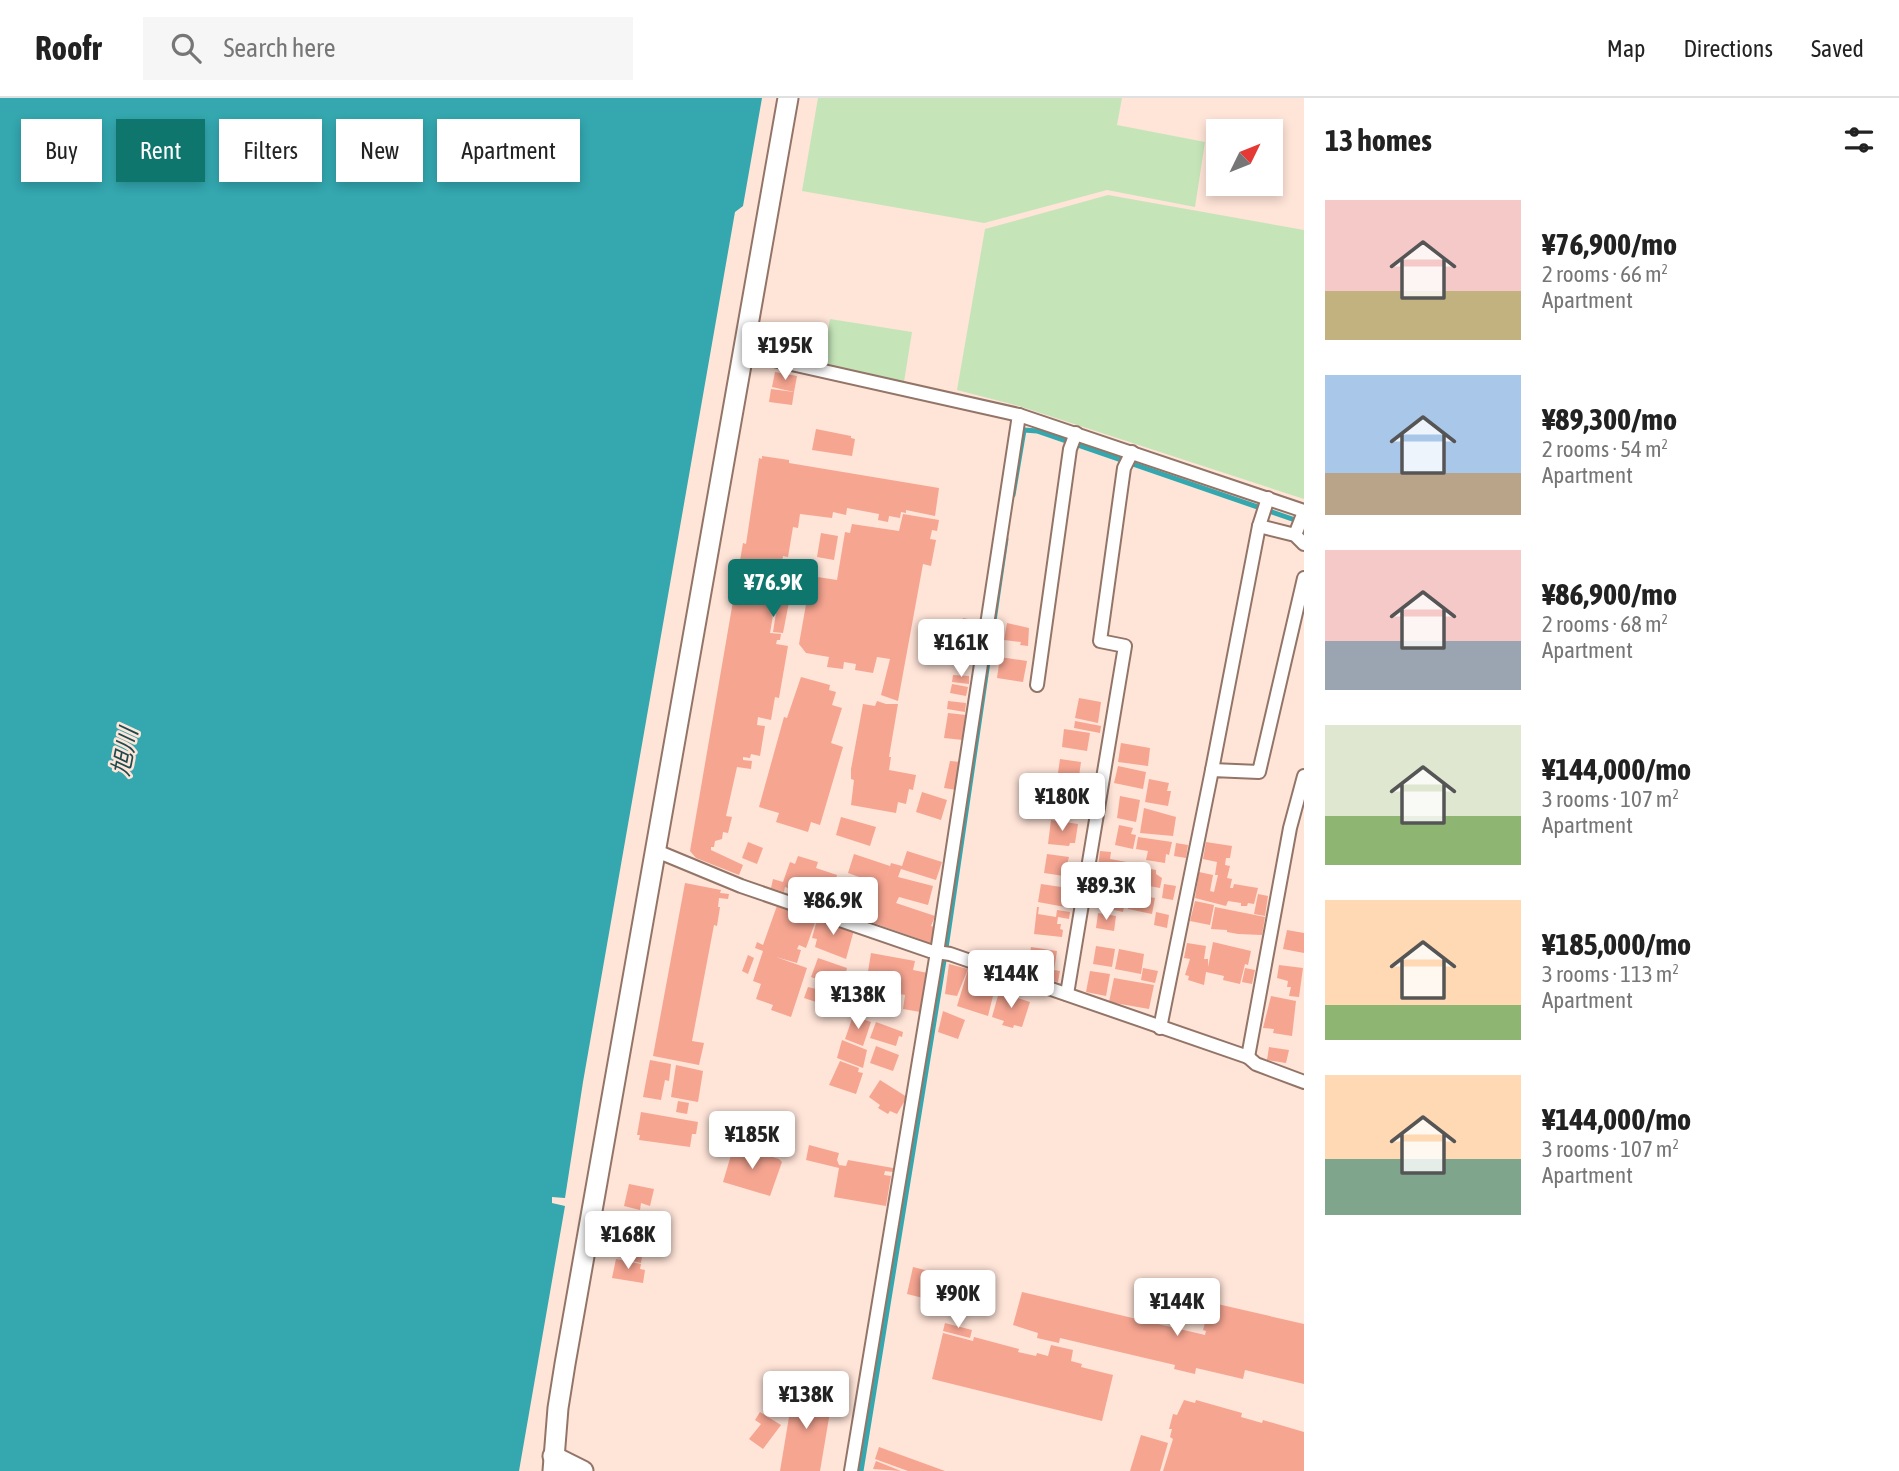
<!DOCTYPE html>
<meta charset="utf-8">
<style>
body{margin:0;font-family:"Asap Condensed","Noto Sans JP",sans-serif;background:#f6f6f6;color:#222;height:100vh;display:flex;flex-direction:column;font-size:26px;white-space:nowrap}
*{box-sizing:border-box;margin:0}
p{font-size:23px;color:#767676}
.icon{flex:none;width:38px;height:38px;fill:none;stroke:currentColor;stroke-width:2;stroke-linecap:round;stroke-linejoin:round}
.map{position:relative;flex:1;overflow:hidden}
.drawer{display:flex;flex-direction:column;background:#fff;width:595px}
.drawer>*{flex:none}
.guide{position:absolute;left:21px;top:21px;width:665px;height:63px;display:flex;gap:14px}
.needle{width:46px;rotate:47deg}
.fabs{position:absolute;left:1206px;top:21px;display:grid;gap:14px}
.fabs a{display:grid;place-items:center;width:77px;height:77px;border-radius:0px;background:#fff;box-shadow:0 4px 10px #0003;font-size:35px}
.price{position:absolute;translate:-50% -60px;padding:0 16px;border-radius:7px;background:#fff;color:#222;font-size:23px;line-height:46px;filter:drop-shadow(0 2px 4px #0008)}
.price::after{content:'';position:absolute;left:50%;top:42px;width:21px;height:16px;margin-left:-10px;background:inherit;clip-path:polygon(0 0,100% 0,50% 100%)}
.price.on{background:#0f766e;color:#fff}
ul{padding:0;list-style:none}
li{display:flex;align-items:center;gap:21px;height:175px;padding:0 21px}
li span{display:grid;place-items:center;flex:none;width:196px;height:140px;border-radius:0px;color:#555}
li>.icon{margin-inline-start:auto}
span .icon{width:84px;height:84px;fill:#fffc;stroke-width:1}
li b{font-size:30px}
h2{display:flex;justify-content:space-between;align-items:center;height:84px;padding:0 21px;font-size:30px}
.pill{padding:0 24px;border-radius:0px;background:#fff;box-shadow:0 4px 10px #0003;font-size:24px;line-height:63px}
.pill.on{background:#0f766e;color:#fff}
header{display:flex;align-items:center;gap:42px;box-sizing:border-box;height:98px;padding:0 35px;background:#fff;border-bottom:2px solid #e0e0e0}
header strong{font-size:33px}
nav{display:flex;gap:38px;margin-inline-start:auto;font-size:24px}
.search{width:490px;height:63px;background:#f6f6f6;display:flex;align-items:center;gap:18px;box-sizing:border-box;padding:0 24px;border-radius:0px;color:#767676;font-size:26px}
main{display:flex;flex:1;min-height:0}
.map>svg:first-child{display:block}
.green{fill:#c5e5b9}
.water{fill:#34a7af}
.lines{fill:none;stroke-linecap:round;stroke-linejoin:round}
.stream{stroke:#34a7af;stroke-width:5}
.building{fill:#f6a591}
.street-casing{stroke:#937568;stroke-width:16}
.secondary-casing{stroke:#937568;stroke-width:23}
.street{stroke:#fff;stroke-width:12}
.secondary{stroke:#fff;stroke-width:19}
.labels{text-anchor:middle;stroke-width:5;stroke-linejoin:round;paint-order:stroke}
.water-label{font-size:24px;font-style:italic;fill:#1a4b4f;stroke:#ffe4d8}
</style>
<header>
<strong>Roofr</strong>
<div class="search"><svg class="icon" aria-label="search" viewBox="0 0 24 24"><circle cx="10" cy="10" r="6"/><path d="M15 15l6 6"/></svg>Search here</div>
<nav><a>Map</a><a>Directions</a><a>Saved</a></nav>
</header>
<main>
<div class="map">
<svg width="1304" height="1373" viewBox="0 0 1304 1373">
<rect width="100%" height="100%" fill="#ffe4d8"/>
<g class="green">
<path d="M 818,0 L 1122,0 L 1117,27 L 1205,44 L 1195,109 L 1107,92 L 984,125 L 802,93 Z"/>
<path d="M 1108,97 L 1304,132 L 1304,401 L 1019,308 L 957,292 L 985,131 Z"/>
<path d="M 830,221 L 912,234 L 904,284 L 822,265 Z"/>
</g>
<path class="water" d="M 0,0 L 762,0 L 743,108 L 735,114 L 583,984 L 565,1100 L 552,1099 L 552,1105 L 565,1108 L 519,1373 L 0,1373 Z"/>
<g class="lines">
<g class="stream">
<path d="M 1013,397 L 1024,332 L 1037,333 L 1301,424"/>
<path d="M 861,1373 L 946,850 L 1006,441"/>
</g>
</g>
<g class="building">
<path d="M 775,274 L 797,278 L 794,294 L 772,289 Z"/>
<path d="M 771,291 L 794,294 L 792,307 L 769,304 Z"/>
<path d="M 816,331 L 851,338 L 851,340 L 855,341 L 852,358 L 812,352 Z"/>
<path d="M 762,358 L 789,362 L 789,365 L 939,390 L 935,418 L 906,412 L 906,415 L 901,414 L 900,420 L 889,418 L 888,424 L 878,422 L 879,416 L 847,410 L 846,417 L 833,414 L 832,420 L 800,416 L 798,430 L 793,429 L 788,459 L 783,458 L 770,535 L 781,536 L 780,542 L 777,542 L 776,546 L 788,548 L 779,600 L 775,599 L 771,622 L 758,619 L 757,627 L 765,628 L 760,658 L 751,656 L 750,660 L 743,659 L 743,662 L 752,663 L 751,671 L 737,669 L 726,718 L 732,719 L 728,735 L 723,734 L 722,741 L 715,743 L 714,749 L 711,749 L 711,752 L 743,767 L 739,777 L 696,760 L 690,753 L 743,445 L 746,446 L 759,360 L 762,361 Z"/>
<path d="M 903,416 L 939,422 L 937,433 L 932,432 L 930,441 L 936,442 L 931,468 L 923,466 L 898,603 L 881,597 L 890,561 L 877,559 L 873,575 L 855,572 L 856,566 L 844,564 L 843,571 L 827,569 L 829,559 L 806,555 L 799,546 L 811,478 L 837,482 L 845,434 L 850,435 L 852,426 L 899,433 Z"/>
<path d="M 821,435 L 838,438 L 834,462 L 817,459 Z"/>
<path d="M 778,502 L 789,504 L 783,535 L 773,534 Z"/>
<path d="M 963,520 L 978,523 L 977,531 L 962,529 Z"/>
<path d="M 1007,525 L 1029,530 L 1028,548 L 1020,547 L 1021,544 L 1004,542 Z"/>
<path d="M 1000,559 L 1027,563 L 1023,584 L 997,580 Z"/>
<path d="M 953,577 L 969,578 L 969,586 L 952,584 Z"/>
<path d="M 801,579 L 830,587 L 829,592 L 836,594 L 832,607 L 842,610 L 831,645 L 843,649 L 820,727 L 811,724 L 808,734 L 776,724 L 779,715 L 759,709 L 784,619 L 787,620 Z"/>
<path d="M 952,586 L 968,589 L 966,598 L 950,595 Z"/>
<path d="M 1079,600 L 1101,604 L 1098,625 L 1075,620 Z"/>
<path d="M 877,603 L 886,606 L 898,606 L 889,659 L 891,659 L 889,672 L 916,677 L 913,692 L 909,691 L 906,706 L 898,704 L 896,715 L 851,707 L 854,682 L 851,681 L 851,671 L 863,606 L 875,608 Z"/>
<path d="M 948,603 L 966,605 L 965,614 L 947,611 Z"/>
<path d="M 948,615 L 966,617 L 963,642 L 944,640 Z"/>
<path d="M 1075,623 L 1101,628 L 1100,635 L 1074,630 Z"/>
<path d="M 1064,631 L 1090,635 L 1087,653 L 1062,649 Z"/>
<path d="M 1121,645 L 1150,650 L 1148,668 L 1118,664 Z"/>
<path d="M 1060,661 L 1081,664 L 1078,685 L 1057,682 Z"/>
<path d="M 950,663 L 961,664 L 957,692 L 944,690 Z"/>
<path d="M 1118,668 L 1146,674 L 1143,691 L 1114,685 Z"/>
<path d="M 1149,681 L 1169,685 L 1167,693 L 1171,693 L 1168,708 L 1145,704 Z"/>
<path d="M 1055,692 L 1092,696 L 1090,710 L 1079,709 L 1078,717 L 1063,715 L 1063,718 L 1053,716 Z"/>
<path d="M 922,694 L 947,702 L 941,722 L 916,714 Z"/>
<path d="M 1120,698 L 1140,702 L 1136,724 L 1117,720 Z"/>
<path d="M 1144,710 L 1176,719 L 1173,738 L 1140,735 Z"/>
<path d="M 841,719 L 876,729 L 870,748 L 836,737 Z"/>
<path d="M 1051,722 L 1078,726 L 1075,745 L 1070,745 L 1069,748 L 1048,746 Z"/>
<path d="M 1119,727 L 1133,730 L 1131,736 L 1136,737 L 1133,751 L 1115,747 Z"/>
<path d="M 1138,739 L 1172,744 L 1169,757 L 1166,756 L 1165,765 L 1146,762 L 1148,753 L 1136,751 Z"/>
<path d="M 748,744 L 763,750 L 757,766 L 742,760 Z"/>
<path d="M 1206,744 L 1232,748 L 1230,760 L 1226,760 L 1225,767 L 1230,768 L 1227,780 L 1232,781 L 1230,790 L 1233,790 L 1234,786 L 1258,790 L 1254,806 L 1248,805 L 1247,808 L 1241,808 L 1241,805 L 1228,803 L 1226,808 L 1195,800 L 1199,774 L 1213,777 L 1210,793 L 1214,794 L 1218,777 L 1215,777 L 1217,764 L 1203,761 Z"/>
<path d="M 1176,745 L 1188,747 L 1186,760 L 1174,758 Z"/>
<path d="M 907,753 L 942,764 L 936,782 L 901,771 L 898,779 L 933,788 L 928,807 L 899,799 L 896,805 L 935,818 L 931,828 L 937,830 L 931,847 L 919,841 L 831,810 L 837,789 L 871,801 L 876,785 L 848,775 L 854,756 L 890,768 L 884,788 L 891,765 L 902,768 Z"/>
<path d="M 1100,753 L 1111,754 L 1110,761 L 1132,765 L 1127,792 L 1106,790 L 1107,788 L 1096,786 Z"/>
<path d="M 1047,756 L 1069,759 L 1064,778 L 1044,775 Z"/>
<path d="M 798,758 L 818,764 L 816,770 L 837,777 L 829,804 L 785,789 L 784,794 L 771,790 L 773,781 L 783,784 L 790,764 L 795,766 Z"/>
<path d="M 1135,768 L 1156,772 L 1156,776 L 1162,780 L 1160,790 L 1132,785 Z"/>
<path d="M 685,785 L 721,792 L 720,795 L 729,796 L 728,801 L 719,800 L 718,809 L 720,809 L 717,828 L 714,827 L 692,943 L 704,945 L 699,967 L 653,958 Z"/>
<path d="M 1041,786 L 1068,790 L 1065,809 L 1038,804 Z"/>
<path d="M 1164,786 L 1176,788 L 1173,802 L 1162,800 Z"/>
<path d="M 1131,796 L 1155,800 L 1152,816 L 1128,811 Z"/>
<path d="M 1258,796 L 1268,798 L 1265,818 L 1254,816 Z"/>
<path d="M 1112,801 L 1125,804 L 1123,814 L 1110,811 Z"/>
<path d="M 1195,803 L 1214,807 L 1210,827 L 1190,823 Z"/>
<path d="M 778,805 L 817,819 L 806,850 L 799,847 L 797,851 L 801,852 L 797,865 L 776,859 L 807,870 L 791,919 L 771,912 L 773,907 L 756,901 L 761,886 L 753,883 L 763,853 L 755,850 L 757,844 L 763,847 Z"/>
<path d="M 1037,809 L 1039,809 L 1038,816 L 1056,819 L 1057,812 L 1070,814 L 1069,821 L 1058,819 L 1057,826 L 1061,826 L 1060,831 L 1063,832 L 1062,839 L 1034,836 Z"/>
<path d="M 1215,809 L 1265,819 L 1262,837 L 1238,836 L 1227,834 L 1227,832 L 1211,831 Z"/>
<path d="M 1156,814 L 1169,817 L 1167,830 L 1154,827 Z"/>
<path d="M 1098,815 L 1116,818 L 1114,833 L 1096,830 Z"/>
<path d="M 818,818 L 854,832 L 846,861 L 815,849 L 817,841 L 812,840 Z"/>
<path d="M 1287,832 L 1304,835 L 1304,855 L 1283,851 Z"/>
<path d="M 1213,844 L 1251,853 L 1248,867 L 1245,866 L 1240,886 L 1223,882 L 1224,878 L 1206,874 L 1204,887 L 1188,882 L 1189,878 L 1185,877 L 1190,861 L 1184,860 L 1187,845 L 1206,848 L 1204,861 L 1208,861 L 1208,869 Z"/>
<path d="M 1096,848 L 1115,851 L 1112,869 L 1093,866 Z"/>
<path d="M 1031,849 L 1057,853 L 1054,872 L 1060,873 L 1058,884 L 1046,882 L 1048,871 L 1028,868 Z"/>
<path d="M 1119,851 L 1144,856 L 1141,876 L 1115,871 Z"/>
<path d="M 871,855 L 915,863 L 913,872 L 928,875 L 920,914 L 903,911 L 905,897 L 874,891 L 874,888 L 866,886 Z"/>
<path d="M 748,857 L 754,860 L 748,876 L 742,873 Z"/>
<path d="M 818,860 L 847,870 L 842,890 L 811,879 Z"/>
<path d="M 949,866 L 968,871 L 957,898 L 945,896 Z"/>
<path d="M 1279,867 L 1303,870 L 1299,899 L 1289,898 L 1291,889 L 1287,889 L 1288,883 L 1277,880 Z"/>
<path d="M 1143,870 L 1158,873 L 1155,885 L 1141,882 Z"/>
<path d="M 1245,870 L 1255,872 L 1252,886 L 1242,884 Z"/>
<path d="M 968,872 L 993,879 L 990,888 L 995,890 L 988,918 L 957,908 Z"/>
<path d="M 1090,873 L 1110,876 L 1106,898 L 1086,894 Z"/>
<path d="M 1114,880 L 1154,887 L 1149,911 L 1109,904 Z"/>
<path d="M 808,889 L 820,892 L 816,904 L 804,900 Z"/>
<path d="M 999,894 L 1030,904 L 1022,929 L 1014,927 L 1013,930 L 1002,927 L 1004,923 L 992,919 Z"/>
<path d="M 1271,898 L 1296,903 L 1292,938 L 1273,935 L 1274,931 L 1263,930 Z"/>
<path d="M 943,913 L 965,922 L 958,941 L 938,934 Z"/>
<path d="M 853,918 L 871,924 L 863,948 L 845,941 Z"/>
<path d="M 876,924 L 903,934 L 902,939 L 899,938 L 896,948 L 870,940 Z"/>
<path d="M 842,942 L 867,952 L 863,970 L 837,960 Z"/>
<path d="M 876,948 L 899,957 L 893,973 L 870,965 Z"/>
<path d="M 1269,949 L 1289,952 L 1286,965 L 1267,962 Z"/>
<path d="M 650,962 L 671,966 L 669,983 L 665,982 L 661,1002 L 643,999 Z"/>
<path d="M 840,963 L 859,970 L 858,974 L 863,975 L 856,996 L 829,987 Z"/>
<path d="M 676,967 L 703,973 L 698,1004 L 671,999 Z"/>
<path d="M 880,982 L 907,999 L 897,1016 L 890,1013 L 888,1016 L 878,1010 L 880,1007 L 869,999 Z"/>
<path d="M 678,1003 L 689,1005 L 687,1016 L 676,1014 Z"/>
<path d="M 641,1014 L 698,1024 L 696,1036 L 692,1036 L 690,1049 L 639,1042 L 640,1037 L 637,1037 Z"/>
<path d="M 734,1047 L 779,1061 L 782,1064 L 770,1098 L 723,1084 Z"/>
<path d="M 809,1047 L 839,1055 L 837,1062 L 839,1067 L 846,1068 L 848,1062 L 893,1070 L 893,1074 L 885,1073 L 884,1077 L 891,1078 L 886,1108 L 834,1099 L 839,1070 L 806,1062 Z"/>
<path d="M 629,1086 L 654,1091 L 650,1108 L 641,1105 L 640,1112 L 624,1108 Z"/>
<path d="M 623,1117 L 648,1119 L 641,1165 L 628,1162 L 630,1149 L 638,1150 L 639,1144 L 636,1145 L 636,1148 L 619,1144 Z"/>
<path d="M 616,1161 L 641,1166 L 640,1171 L 645,1172 L 643,1185 L 612,1180 Z"/>
<path d="M 913,1169 L 929,1173 L 923,1200 L 907,1196 Z"/>
<path d="M 933,1175 L 968,1183 L 962,1211 L 927,1200 Z"/>
<path d="M 1022,1194 L 1205,1237 L 1206,1233 L 1203,1232 L 1208,1214 L 1211,1214 L 1213,1205 L 1304,1226 L 1304,1286 L 1245,1272 L 1243,1281 L 1196,1270 L 1195,1276 L 1174,1271 L 1175,1267 L 1060,1240 L 1059,1245 L 1037,1240 L 1038,1235 L 1013,1227 Z"/>
<path d="M 945,1225 L 972,1232 L 970,1240 L 943,1233 Z"/>
<path d="M 943,1235 L 973,1243 L 974,1239 L 1019,1251 L 1018,1254 L 1036,1258 L 1037,1255 L 1048,1258 L 1051,1247 L 1073,1252 L 1071,1263 L 1082,1266 L 1081,1269 L 1113,1277 L 1102,1323 L 932,1281 Z"/>
<path d="M 794,1289 L 833,1296 L 820,1373 L 780,1373 Z"/>
<path d="M 1184,1302 L 1195,1305 L 1196,1302 L 1242,1315 L 1241,1319 L 1262,1325 L 1263,1322 L 1304,1334 L 1304,1373 L 1163,1373 L 1173,1341 L 1170,1339 L 1172,1331 L 1169,1331 L 1173,1316 L 1177,1317 Z"/>
<path d="M 760,1314 L 781,1327 L 763,1351 L 749,1341 L 761,1326 L 755,1322 Z"/>
<path d="M 1141,1337 L 1168,1345 L 1160,1373 L 1130,1373 Z"/>
<path d="M 879,1349 L 945,1373 L 908,1373 L 875,1361 Z"/>
<path d="M 876,1363 L 901,1373 L 873,1371 Z"/>
</g>
<g class="lines">
<g class="street-casing">
<g id="street">
<path d="M 743,255 L 1019,317 L 1304,413"/>
<path d="M 1259,428 L 1295,437 L 1304,446"/>
<path d="M 1295,437 L 1304,414"/>
<path d="M 1037,587 L 1070,351 L 1076,335"/>
<path d="M 1212,672 L 1259,428 L 1268,400"/>
<path d="M 654,752 L 741,788 L 930,853 L 950,856 L 1248,959 L 1256,966 L 1304,984"/>
<path d="M 1067,896 L 1125,548 L 1100,543 L 1124,370 L 1132,354"/>
<path d="M 1160,930 L 1212,672 L 1259,674 L 1304,480"/>
<path d="M 1248,959 L 1290,730 L 1304,678"/>
<path d="M 851,1373 L 938,848 L 1019,317"/>
</g>
</g>
<g class="secondary-casing">
<g id="secondary">
<path d="M 553,1358 L 583,1373"/>
<path d="M 553,1373 L 558,1310 L 565,1266 L 788,0"/>
</g>
</g>
<use href="#street" class="street"/>
<use href="#secondary" class="secondary"/>
</g>
<g class="labels">
<g class="water-label">
<text transform="translate(125 654) rotate(-79)" y="8">旭川</text>
</g>
</g>
</svg>
<div class="fabs">
<a><svg class="needle" viewBox="-14 -14 28 28"><path d="M0-13l5 13h-10z" fill="#e53935"/><path d="M0 13l5-13h-10z" fill="#767676"/></svg></a>
</div>
<b class="price" style="left:785px;top:284px">¥195K</b>
<b class="price on" style="left:773px;top:521px">¥76.9K</b>
<b class="price" style="left:961px;top:581px">¥161K</b>
<b class="price" style="left:1062px;top:735px">¥180K</b>
<b class="price" style="left:1106px;top:824px">¥89.3K</b>
<b class="price" style="left:833px;top:839px">¥86.9K</b>
<b class="price" style="left:1011px;top:912px">¥144K</b>
<b class="price" style="left:858px;top:933px">¥138K</b>
<b class="price" style="left:752px;top:1073px">¥185K</b>
<b class="price" style="left:628px;top:1173px">¥168K</b>
<b class="price" style="left:958px;top:1232px">¥90K</b>
<b class="price" style="left:1177px;top:1240px">¥144K</b>
<b class="price" style="left:806px;top:1333px">¥138K</b>
<div class="guide">
<a class="pill">Buy</a>
<a class="pill on">Rent</a>
<a class="pill">Filters</a>
<a class="pill">New</a>
<a class="pill">Apartment</a>
</div>
</div>
<section class="drawer">
<h2>13 homes<svg class="icon" aria-label="filters" viewBox="0 0 24 24"><path d="M4 7h16M4 17h16"/><circle cx="9" cy="7" r="2"/><circle cx="15" cy="17" r="2"/></svg></h2>
<ul>
<li><span style="background:linear-gradient(#f6c9c9 65%,#c2b280 0)"><svg class="icon" aria-label="home" viewBox="0 0 24 24"><path d="M3 11l9-7 9 7M6 9v11h12V9"/></svg></span><div><b>¥76,900/mo</b><p>2 rooms · 66 m²</p><p>Apartment</p></div></li>
<li><span style="background:linear-gradient(#a9c7e8 70%,#b9a48a 0)"><svg class="icon" aria-label="home" viewBox="0 0 24 24"><path d="M3 11l9-7 9 7M6 9v11h12V9"/></svg></span><div><b>¥89,300/mo</b><p>2 rooms · 54 m²</p><p>Apartment</p></div></li>
<li><span style="background:linear-gradient(#f6c9c9 65%,#9aa5b1 0)"><svg class="icon" aria-label="home" viewBox="0 0 24 24"><path d="M3 11l9-7 9 7M6 9v11h12V9"/></svg></span><div><b>¥86,900/mo</b><p>2 rooms · 68 m²</p><p>Apartment</p></div></li>
<li><span style="background:linear-gradient(#dfe7d0 65%,#8fb573 0)"><svg class="icon" aria-label="home" viewBox="0 0 24 24"><path d="M3 11l9-7 9 7M6 9v11h12V9"/></svg></span><div><b>¥144,000/mo</b><p>3 rooms · 107 m²</p><p>Apartment</p></div></li>
<li><span style="background:linear-gradient(#ffd9b3 75%,#8fb573 0)"><svg class="icon" aria-label="home" viewBox="0 0 24 24"><path d="M3 11l9-7 9 7M6 9v11h12V9"/></svg></span><div><b>¥185,000/mo</b><p>3 rooms · 113 m²</p><p>Apartment</p></div></li>
<li><span style="background:linear-gradient(#ffd9b3 60%,#7fa58c 0)"><svg class="icon" aria-label="home" viewBox="0 0 24 24"><path d="M3 11l9-7 9 7M6 9v11h12V9"/></svg></span><div><b>¥144,000/mo</b><p>3 rooms · 107 m²</p><p>Apartment</p></div></li>
</ul>
</section>
</main>
